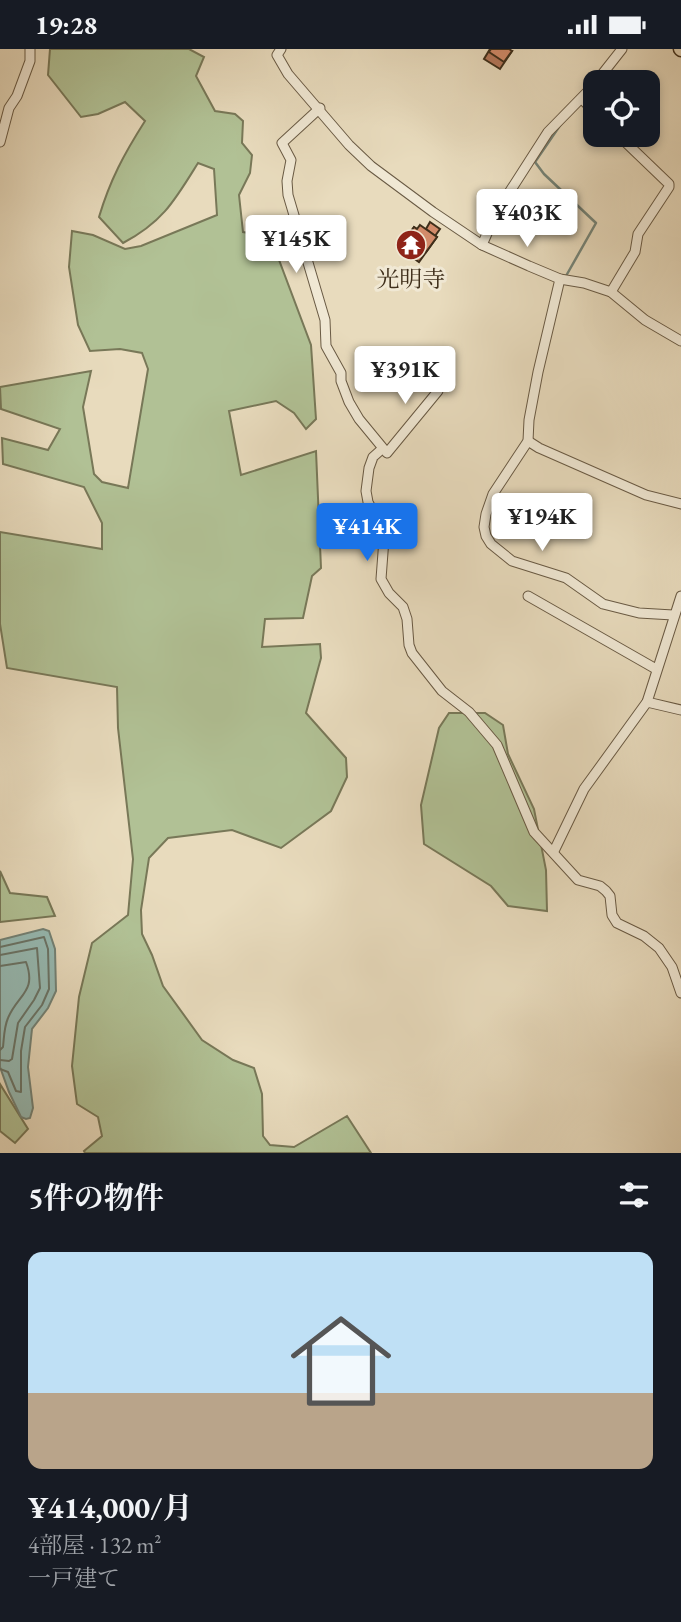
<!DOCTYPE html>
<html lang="ja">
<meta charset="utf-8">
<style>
body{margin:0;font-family:"EB Garamond","Noto Serif JP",serif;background:#242831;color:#f1f3f6;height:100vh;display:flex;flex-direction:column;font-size:26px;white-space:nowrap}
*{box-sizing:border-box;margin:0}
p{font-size:23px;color:#9ea1a6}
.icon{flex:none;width:38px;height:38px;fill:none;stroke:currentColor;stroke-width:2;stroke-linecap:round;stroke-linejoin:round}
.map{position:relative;height:1104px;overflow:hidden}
.details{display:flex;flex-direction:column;background:#171b24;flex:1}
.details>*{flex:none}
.controls{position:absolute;left:583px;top:21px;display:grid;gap:14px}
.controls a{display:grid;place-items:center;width:77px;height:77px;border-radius:14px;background:#171b24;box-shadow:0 4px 10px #0003;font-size:35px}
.price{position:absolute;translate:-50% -60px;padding:0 16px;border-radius:7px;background:#fff;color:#222;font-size:23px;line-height:46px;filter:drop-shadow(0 2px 4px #0008)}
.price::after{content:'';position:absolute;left:50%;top:42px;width:21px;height:16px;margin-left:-10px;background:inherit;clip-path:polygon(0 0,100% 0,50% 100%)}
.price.selected{background:#1a73e8;color:#fff}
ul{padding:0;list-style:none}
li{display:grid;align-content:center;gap:14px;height:371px;padding:0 28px}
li+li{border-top:2px solid #363941}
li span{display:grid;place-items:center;height:217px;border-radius:14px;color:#555}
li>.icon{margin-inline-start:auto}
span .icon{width:126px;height:126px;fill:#fffc;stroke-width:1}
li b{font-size:30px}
h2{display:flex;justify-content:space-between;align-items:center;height:84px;padding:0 28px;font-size:30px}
.status{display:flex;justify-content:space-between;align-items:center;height:49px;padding:0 35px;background:#171b24;direction:ltr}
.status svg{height:19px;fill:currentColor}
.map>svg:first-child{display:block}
.green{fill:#b1c195;stroke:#787858;stroke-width:2}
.water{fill:#97bbb4;stroke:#748377;stroke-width:2}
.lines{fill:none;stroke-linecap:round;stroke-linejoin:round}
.shore{stroke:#6b7568;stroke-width:2}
.stream{stroke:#748377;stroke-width:2.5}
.minor-casing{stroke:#695a44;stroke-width:11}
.highway-casing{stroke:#3f2f1b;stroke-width:15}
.minor{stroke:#f0e8d4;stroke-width:9}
.highway{stroke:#e8dbbd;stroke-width:12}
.wall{fill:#b5785b;stroke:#3f2f1b;stroke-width:2}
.building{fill:#d28b6a;stroke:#3f2f1b;stroke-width:2}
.labels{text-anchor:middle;stroke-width:6;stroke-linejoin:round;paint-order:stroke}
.poi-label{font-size:23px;fill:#3f2f1b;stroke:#f0e8d4}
</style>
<div class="status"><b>19:28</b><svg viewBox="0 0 49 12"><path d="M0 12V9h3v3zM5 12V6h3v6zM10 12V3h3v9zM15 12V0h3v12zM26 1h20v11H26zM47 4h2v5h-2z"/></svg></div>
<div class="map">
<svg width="681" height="1104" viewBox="0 0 681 1104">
<rect width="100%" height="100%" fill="#e8dbbd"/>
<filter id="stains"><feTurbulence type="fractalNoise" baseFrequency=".00286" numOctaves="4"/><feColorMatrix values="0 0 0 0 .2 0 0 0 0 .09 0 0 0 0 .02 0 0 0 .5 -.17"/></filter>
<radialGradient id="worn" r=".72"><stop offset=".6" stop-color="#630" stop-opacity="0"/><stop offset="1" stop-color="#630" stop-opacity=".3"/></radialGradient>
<g class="green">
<path d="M 50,0 L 189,0 L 204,8 L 196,27 L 215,62 L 235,65 L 243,72 L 242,94 L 252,106 L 250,124 L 239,146 L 243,183 L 270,187 L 311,296 L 316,370 L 306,380 L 294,364 L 276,352 L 229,362 L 241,426 L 316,402 L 321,519 L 312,527 L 303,569 L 265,570 L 262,598 L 320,595 L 321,609 L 306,664 L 346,709 L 347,728 L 331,762 L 281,799 L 232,781 L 168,789 L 149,809 L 141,861 L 142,885 L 152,906 L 163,937 L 202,991 L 233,1011 L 254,1019 L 262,1045 L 263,1087 L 270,1096 L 294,1098 L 347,1067 L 371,1104 L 85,1104 L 84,1102 L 102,1087 L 98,1068 L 77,1055 L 72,1017 L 79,948 L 92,894 L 128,866 L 133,810 L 118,679 L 117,638 L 7,619 L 0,575 L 0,483 L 102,500 L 102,474 L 84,438 L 3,415 L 2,389 L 48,401 L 60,380 L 1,360 L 0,338 L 91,322 L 83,358 L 94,425 L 102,433 L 128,439 L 148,320 L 142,304 L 120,300 L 90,302 L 78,276 L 69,218 L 72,182 L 93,186 L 125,200 L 141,197 L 217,166 L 214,120 L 198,114 C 175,151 163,173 123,194 L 99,168 C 110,131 124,105 145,72 L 125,53 L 98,65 L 81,68 L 48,26 Z"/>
<path d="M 449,664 L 485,664 L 503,676 L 508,705 L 534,760 L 546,821 L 547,862 L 508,857 L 491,837 L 424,795 L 421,756 L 439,679 Z"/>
<path d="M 0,822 L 10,844 L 47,848 L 55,867 L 0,873 Z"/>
<path d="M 0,1035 L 28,1080 L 15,1094 L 0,1082 Z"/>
</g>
<path class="water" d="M 43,880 L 49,882 L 55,900 L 56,942 L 48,959 L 32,980 L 28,1018 L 33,1059 L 30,1069 L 26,1070 L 21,1068 L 9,1043 L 0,1018 L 0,891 Z"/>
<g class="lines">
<g class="shore">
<path d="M 0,898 L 44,888 L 48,900 L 49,940 L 42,956 L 25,978 L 21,1002 L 21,1043 L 16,1042 L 8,1023 L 0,1020"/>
<path d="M 0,906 L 37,899 L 40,939 L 34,951 L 18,974 L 12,1010 L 9,1012 L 0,1011"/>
<path d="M 0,917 L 26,913 C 37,943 18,945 8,969 C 4,978 4,989 3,998 L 0,1001"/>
</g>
<path class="stream" d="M 561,75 L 535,113 L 544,125 L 596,174 L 566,227"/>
<g class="minor-casing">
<g id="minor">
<path d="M 281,0 L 277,6 L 288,25 L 349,96 L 371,117 L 433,163 L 482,196 L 529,217 L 560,230 L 584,234 L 611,243 L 645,271 L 681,292"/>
<path d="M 596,33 L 622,0"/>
<path d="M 582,50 L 595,63"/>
<path d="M 320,59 L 282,94 L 291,111 L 287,132 L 288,146 L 325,271 L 326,297 L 341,324 L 341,332 L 349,353 L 359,370 L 387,404 L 438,342"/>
<path d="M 0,93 L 9,59 L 17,47 L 30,12 L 30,0"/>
<path d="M 482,196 L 496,164 L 548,83 L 595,35"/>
<path d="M 560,230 L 538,323 L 529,371 L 528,392 L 493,445 L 486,465 L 484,478 L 486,487 L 491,495 L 512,512 L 566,529 L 603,555 L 639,564 L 673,566"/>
<path d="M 611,243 L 635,203 L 638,185 L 669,138 L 669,135 L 618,86"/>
<path d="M 528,392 L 539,399 L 646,446 L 681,455"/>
<path d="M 382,400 L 373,408 L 369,419 L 366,442 L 368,453 L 382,481 L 384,490 L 381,530 L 389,544 L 403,558 L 407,570 L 409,596 L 412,604 L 442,642 L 469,663 L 497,696 L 534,783 L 578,831 L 600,837 L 606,842 L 610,847 L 612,866 L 617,874 L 644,887 L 659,899 L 672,918 L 681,944"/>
<path d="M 528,547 L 656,620"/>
<path d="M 647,653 L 681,661"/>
<path d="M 554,802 L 584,740 L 647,653 L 681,547"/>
</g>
</g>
<g class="highway-casing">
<path id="highway" d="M 680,0 L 681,1"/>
</g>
<use href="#minor" class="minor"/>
<use href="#highway" class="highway"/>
</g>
<g class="wall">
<path d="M 490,0 L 512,2 L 500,20 L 484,10 Z"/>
<path d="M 414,178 L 417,180 L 426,180 L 437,188 L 419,213 L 402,201 L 405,197 L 402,195 Z"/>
</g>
<g class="building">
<path d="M 491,0 L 509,0 L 512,2 L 504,13 L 489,3 Z"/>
<path d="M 430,173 L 440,180 L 435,187 L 426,180 Z"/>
<path d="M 420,176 L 437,188 L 426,203 L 409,191 L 412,187 L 409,185 L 414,178 L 417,180 Z"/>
</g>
<defs>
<g id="temple-disc" transform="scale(1.575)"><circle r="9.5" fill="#8f2418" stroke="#f0e8d4"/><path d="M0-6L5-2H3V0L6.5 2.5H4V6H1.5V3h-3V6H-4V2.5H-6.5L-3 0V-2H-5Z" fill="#fff"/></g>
</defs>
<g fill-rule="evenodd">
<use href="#temple-disc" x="411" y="196"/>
</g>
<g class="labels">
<g class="poi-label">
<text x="411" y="238">光明寺</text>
</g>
</g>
<rect width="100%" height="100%" filter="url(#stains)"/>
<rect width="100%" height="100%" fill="url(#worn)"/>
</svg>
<div class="controls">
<a><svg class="icon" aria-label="locate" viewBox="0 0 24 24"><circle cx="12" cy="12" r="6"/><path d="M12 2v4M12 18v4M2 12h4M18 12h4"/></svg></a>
</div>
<b class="price" style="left:527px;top:200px">¥403K</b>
<b class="price" style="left:296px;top:226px">¥145K</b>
<b class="price" style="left:405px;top:357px">¥391K</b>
<b class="price" style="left:542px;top:504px">¥194K</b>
<b class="price selected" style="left:367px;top:514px">¥414K</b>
</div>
<section class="details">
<h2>5件の物件<svg class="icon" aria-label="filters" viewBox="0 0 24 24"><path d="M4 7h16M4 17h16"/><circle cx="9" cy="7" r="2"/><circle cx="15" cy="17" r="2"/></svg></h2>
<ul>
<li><span style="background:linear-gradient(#bfe0f5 65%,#b9a48a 0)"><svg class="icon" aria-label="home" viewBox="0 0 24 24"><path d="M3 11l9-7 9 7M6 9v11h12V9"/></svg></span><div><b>¥414,000/月</b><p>4部屋 · 132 m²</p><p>一戸建て</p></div></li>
</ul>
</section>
